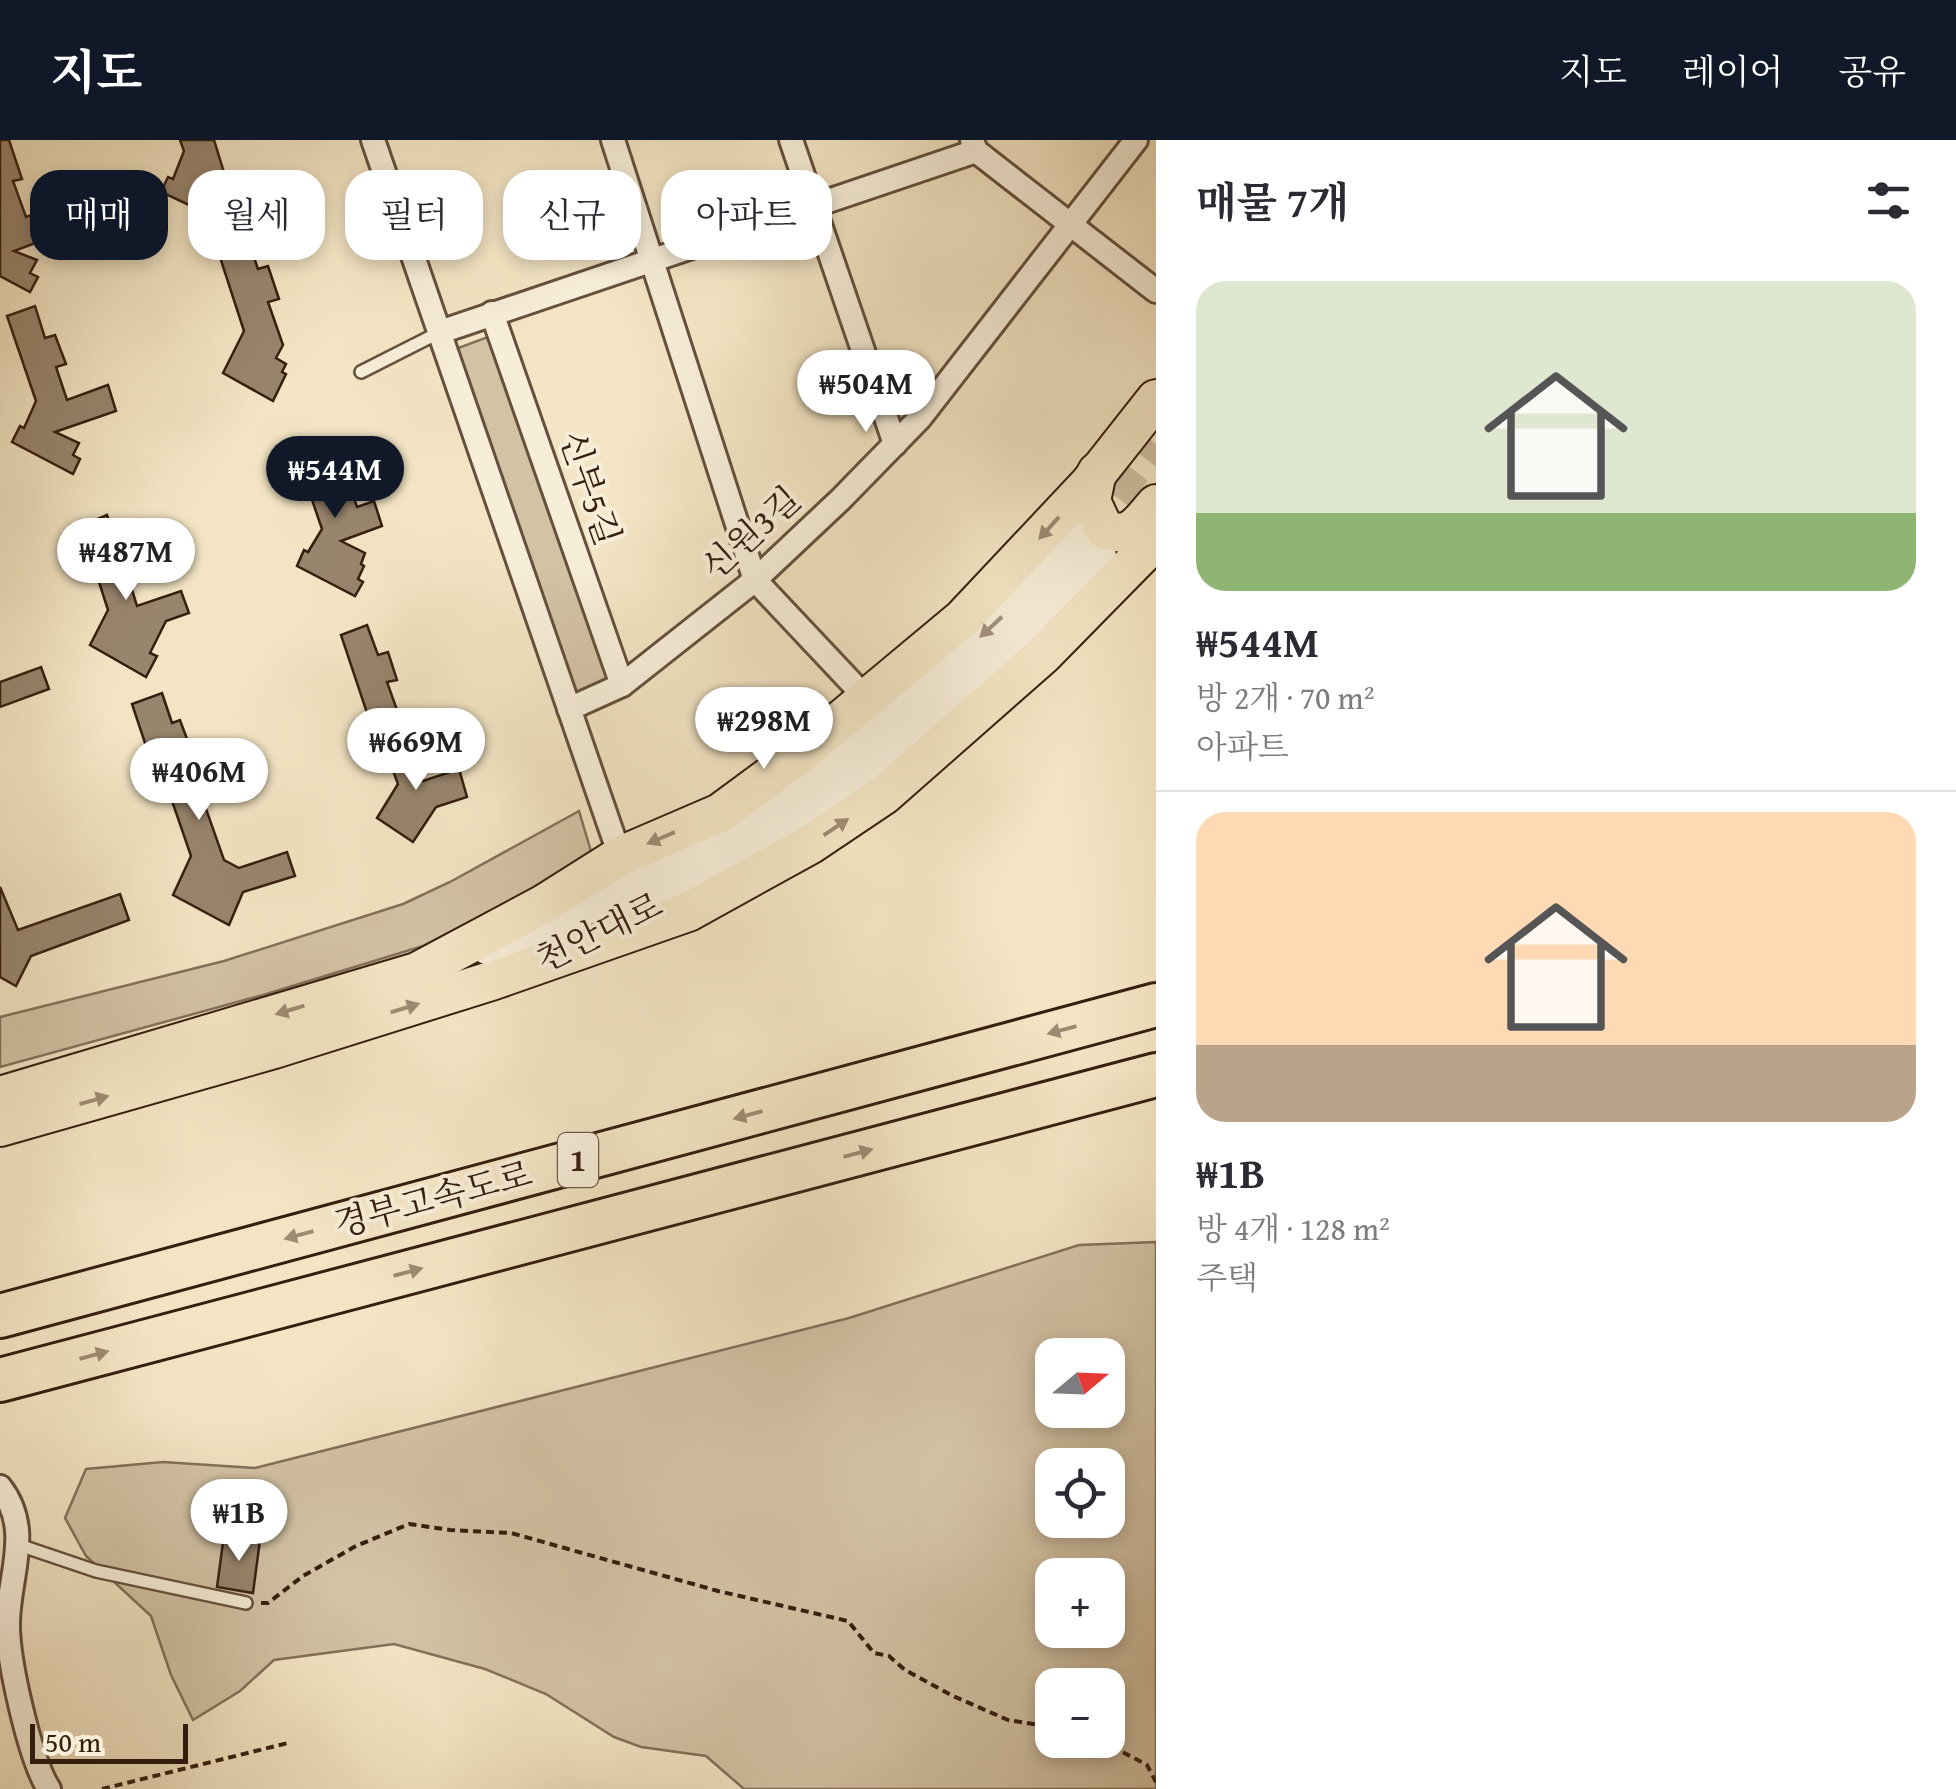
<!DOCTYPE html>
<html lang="ko">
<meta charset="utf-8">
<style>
body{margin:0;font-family:"Gentium Book Plus","Noto Serif KR",serif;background:#f2f2f3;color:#2b2b33;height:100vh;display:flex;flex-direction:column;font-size:38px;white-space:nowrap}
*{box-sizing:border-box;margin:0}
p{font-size:32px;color:#7c7c81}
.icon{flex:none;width:55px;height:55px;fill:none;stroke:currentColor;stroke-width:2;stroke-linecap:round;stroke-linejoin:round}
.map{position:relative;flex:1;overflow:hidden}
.sheet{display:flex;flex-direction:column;background:#fff;width:800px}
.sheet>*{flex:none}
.hud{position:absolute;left:30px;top:30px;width:950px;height:90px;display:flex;gap:20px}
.needle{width:65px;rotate:71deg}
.controls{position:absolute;left:1035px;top:1198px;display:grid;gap:20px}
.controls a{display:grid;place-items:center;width:90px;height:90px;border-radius:20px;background:#fff;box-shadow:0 5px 15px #0003;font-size:50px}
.scale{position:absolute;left:30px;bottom:25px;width:158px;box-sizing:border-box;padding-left:10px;border:5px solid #361e0f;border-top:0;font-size:28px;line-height:35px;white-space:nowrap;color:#361e0f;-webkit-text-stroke:8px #f7eed9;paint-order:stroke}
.price{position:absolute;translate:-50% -85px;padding:0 22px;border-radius:35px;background:#fff;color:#222;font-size:32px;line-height:65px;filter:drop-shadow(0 2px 5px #0008)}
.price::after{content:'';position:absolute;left:50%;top:60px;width:30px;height:22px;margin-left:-15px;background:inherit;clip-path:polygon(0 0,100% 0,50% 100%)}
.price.on{background:#111827;color:#fff}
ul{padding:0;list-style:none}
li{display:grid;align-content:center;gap:20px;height:530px;padding:0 40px}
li+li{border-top:2px solid #e1e1e2}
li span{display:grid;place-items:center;height:310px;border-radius:30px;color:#555}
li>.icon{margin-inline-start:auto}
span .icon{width:180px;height:180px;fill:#fffc;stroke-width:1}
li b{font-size:42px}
h2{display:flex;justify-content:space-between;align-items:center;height:120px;padding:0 40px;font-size:42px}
.tag{padding:0 35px;border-radius:30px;background:#fff;box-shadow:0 5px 15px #0003;font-size:35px;line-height:90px}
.tag.on{background:#111827;color:#fff}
header{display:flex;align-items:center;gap:60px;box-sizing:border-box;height:140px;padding:0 50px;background:#111827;color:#fff}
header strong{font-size:48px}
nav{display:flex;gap:55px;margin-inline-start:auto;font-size:35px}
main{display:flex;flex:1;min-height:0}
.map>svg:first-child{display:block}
.green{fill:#d3c3a5;stroke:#84705a;stroke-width:2.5;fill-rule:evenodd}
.building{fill:#98856d;stroke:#361e0f;stroke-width:2.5}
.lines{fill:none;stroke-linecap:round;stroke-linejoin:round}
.secondary-tunnel{stroke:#cdbda0;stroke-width:32;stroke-dasharray:32 16;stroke-linecap:butt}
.lane-casing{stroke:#65503c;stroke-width:16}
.street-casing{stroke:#65503c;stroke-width:28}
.secondary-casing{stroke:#361e0f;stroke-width:38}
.primary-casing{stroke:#361e0f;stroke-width:42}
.highway-casing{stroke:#361e0f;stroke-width:48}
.path{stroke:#361e0f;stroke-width:4;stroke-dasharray:8 5;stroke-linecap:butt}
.lane{stroke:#f7eed9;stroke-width:11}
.street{stroke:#f7eed9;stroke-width:22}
.secondary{stroke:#f7eed9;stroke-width:32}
.primary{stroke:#f3e5c4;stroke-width:38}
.highway{stroke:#f3e5c4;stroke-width:42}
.oneway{fill:#9e8b73}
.oneway2{fill:#a0907e}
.labels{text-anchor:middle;stroke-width:8;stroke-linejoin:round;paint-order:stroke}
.shield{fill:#f7eed9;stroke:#705c4c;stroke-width:2.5}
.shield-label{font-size:32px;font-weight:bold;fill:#361e0f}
.street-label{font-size:35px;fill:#361e0f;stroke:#f7eed9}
</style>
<header>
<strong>지도</strong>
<nav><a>지도</a><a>레이어</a><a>공유</a></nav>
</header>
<main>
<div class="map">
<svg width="1156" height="1649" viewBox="0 0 1156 1649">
<rect width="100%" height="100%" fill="#f3e5c4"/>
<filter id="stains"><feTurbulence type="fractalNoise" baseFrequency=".002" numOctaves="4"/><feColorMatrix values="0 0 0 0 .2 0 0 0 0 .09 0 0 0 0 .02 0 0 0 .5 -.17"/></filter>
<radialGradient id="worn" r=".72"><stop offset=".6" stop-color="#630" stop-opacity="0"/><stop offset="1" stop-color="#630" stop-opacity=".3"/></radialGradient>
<g class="green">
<path d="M 488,197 L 495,198 L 609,533 L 604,543 L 572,556 L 453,214 L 458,208 Z"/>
<path d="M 579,671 L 593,718 L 423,806 L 263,855 L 0,927 L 0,877 L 224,821 L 403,764 L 450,742 Z"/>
<path d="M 1156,1102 L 1156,1649 L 744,1649 L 706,1616 L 641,1607 L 614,1597 L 546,1554 L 485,1529 L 394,1504 L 274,1520 L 240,1551 L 193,1580 L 171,1535 L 151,1476 L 86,1416 L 65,1378 L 86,1329 L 163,1322 L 255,1328 L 849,1178 L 1079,1105 ZM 1052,1215 L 1108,1215 L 1108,1270 L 1052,1270 ZM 1052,1325 L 1108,1325 L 1108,1380 L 1052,1380 ZM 1052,1435 L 1108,1435 L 1108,1490 L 1052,1490 ZM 1052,1545 L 1108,1545 L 1108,1600 L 1052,1600 Z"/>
</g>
<g class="building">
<path d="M 0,0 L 9,0 L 22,39 L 13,41 L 26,77 L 65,63 L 73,89 L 14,111 L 37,120 L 30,133 L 38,137 L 30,152 L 0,136 Z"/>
<path d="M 180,0 L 214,0 L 226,39 L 222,48 L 227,50 L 215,77 L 161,52 L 168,37 L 173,39 L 184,11 Z"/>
<path d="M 247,97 L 258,129 L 268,126 L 279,159 L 268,162 L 283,205 L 276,218 L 286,224 L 282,232 L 286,234 L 273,261 L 223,233 L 244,191 L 217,108 Z"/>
<path d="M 35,166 L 45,198 L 55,195 L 66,224 L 56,227 L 67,260 L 108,245 L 116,271 L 55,292 L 79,303 L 73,315 L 80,319 L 73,334 L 12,302 L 20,286 L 24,288 L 36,261 L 7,176 Z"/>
<path d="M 323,301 L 333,329 L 343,326 L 357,367 L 374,361 L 382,386 L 341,401 L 365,413 L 361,424 L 364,426 L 358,439 L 363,442 L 355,456 L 297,426 L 304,410 L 308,412 L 322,389 L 295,310 Z"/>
<path d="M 107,375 L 119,410 L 128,406 L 137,431 L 127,433 L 137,466 L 181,451 L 189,473 L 166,481 L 150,513 L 157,516 L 146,537 L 90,505 L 108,470 L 81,386 Z"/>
<path d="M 367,485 L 378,515 L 388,512 L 397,540 L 387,542 L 397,570 L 369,579 L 341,495 Z"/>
<path d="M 41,527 L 49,549 L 0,567 L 0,542 Z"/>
<path d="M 162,553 L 172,583 L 180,580 L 190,607 L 180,610 L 199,668 L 205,666 L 224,720 L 239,728 L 287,712 L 295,736 L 243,752 L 229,785 L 173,755 L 191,716 L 170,655 L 163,657 L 132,564 Z"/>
<path d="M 410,600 L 423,641 L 459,629 L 467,657 L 436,667 L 413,702 L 377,678 L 398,644 L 385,609 Z"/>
<path d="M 0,747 L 18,790 L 120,754 L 129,780 L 31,816 L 16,846 L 0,837 Z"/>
<path d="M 224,1395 L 260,1400 L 253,1453 L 217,1447 Z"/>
</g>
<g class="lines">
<path class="secondary-tunnel" d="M 1086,394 L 1156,304"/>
<g class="lane-casing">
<g id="lane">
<path d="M 361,232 L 440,192"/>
<path d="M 19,1405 L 96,1431 L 246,1463"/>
</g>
</g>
<g class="street-casing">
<g id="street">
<path d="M 373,0 L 620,716"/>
<path d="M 613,0 L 755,440 L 867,559"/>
<path d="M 791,0 L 895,304"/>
<path d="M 972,0 L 976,11 L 1156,151"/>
<path d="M 492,173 L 622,545"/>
<path d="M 440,192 L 976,11"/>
<path d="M 569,569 L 622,545 L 755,440 L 841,359 L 920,278 L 1136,0"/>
<path d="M 0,1347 C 33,1389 9,1434 8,1482 C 7,1518 30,1620 49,1649"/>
</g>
</g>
<g class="secondary-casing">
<g id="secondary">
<path d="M 630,780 C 804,683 972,571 1100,416"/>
<path d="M 487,808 C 642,754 785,667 911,562 C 972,510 1029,451 1086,394"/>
</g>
</g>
<g class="primary-casing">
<g id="primary">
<path d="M 1097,332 L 1091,361 L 1104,389 C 1131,400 1139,383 1156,364"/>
<path d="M 0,956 L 417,832 L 544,764 L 620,716 L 720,673 L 800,614 L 963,478 L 1089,344 L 1156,259"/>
<path d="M 0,987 L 274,909 L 494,840 L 688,772 L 811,704 L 884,655 L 1043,515 L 1156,400"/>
</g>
</g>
<g class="highway-casing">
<g id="highway">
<path d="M 0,1176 L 1156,865"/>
<path d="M 0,1240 L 1156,935"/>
</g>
</g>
<g class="path">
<path d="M 261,1463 L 268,1463 L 303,1436 L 356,1406 L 409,1384 L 450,1390 L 511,1393 L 718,1451 L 848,1481 L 874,1513 L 889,1516 L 905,1530 L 953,1556 L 1008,1580 L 1052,1587"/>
<path d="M 1100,1600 L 1147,1625 L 1156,1642"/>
<path d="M 102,1649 L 288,1603"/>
</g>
<use href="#lane" class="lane"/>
<use href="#street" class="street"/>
<use href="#secondary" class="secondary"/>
<use href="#primary" class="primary"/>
<use href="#highway" class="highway"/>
</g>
<defs><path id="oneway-solid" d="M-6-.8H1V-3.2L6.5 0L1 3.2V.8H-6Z" transform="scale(2.5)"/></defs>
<g class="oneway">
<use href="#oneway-solid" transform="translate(1049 388) rotate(132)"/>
<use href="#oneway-solid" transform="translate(836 687) rotate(-34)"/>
<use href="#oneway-solid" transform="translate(661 698) rotate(157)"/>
<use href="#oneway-solid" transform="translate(405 868) rotate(-17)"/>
<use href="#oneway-solid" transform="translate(290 870) rotate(163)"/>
<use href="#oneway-solid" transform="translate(1062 890) rotate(165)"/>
<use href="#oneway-solid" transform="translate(94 960) rotate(-16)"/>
<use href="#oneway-solid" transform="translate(748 975) rotate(165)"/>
<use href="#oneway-solid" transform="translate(858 1013) rotate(-15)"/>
<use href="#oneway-solid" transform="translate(299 1095) rotate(165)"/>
<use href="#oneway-solid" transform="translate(408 1132) rotate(-15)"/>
<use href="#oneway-solid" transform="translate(94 1215) rotate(-15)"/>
</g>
<use class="oneway2" href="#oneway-solid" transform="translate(991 487) rotate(137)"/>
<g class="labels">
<rect class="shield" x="558" y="993" width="40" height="54" rx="8"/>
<g class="shield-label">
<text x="578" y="1031">1</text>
</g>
<g class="street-label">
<text transform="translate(590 348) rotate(71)" y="12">신부5길</text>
<text transform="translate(751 393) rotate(-42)" y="12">신원3길</text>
<text transform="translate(599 792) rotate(-26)" y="12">천안대로</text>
<text transform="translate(433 1059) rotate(-15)" y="12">경부고속도로</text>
</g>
</g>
<rect width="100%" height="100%" filter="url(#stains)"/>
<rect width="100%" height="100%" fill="url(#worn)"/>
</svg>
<div class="controls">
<a><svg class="needle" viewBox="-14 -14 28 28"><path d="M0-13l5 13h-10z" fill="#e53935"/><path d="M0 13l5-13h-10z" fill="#7c7c81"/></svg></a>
<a><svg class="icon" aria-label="locate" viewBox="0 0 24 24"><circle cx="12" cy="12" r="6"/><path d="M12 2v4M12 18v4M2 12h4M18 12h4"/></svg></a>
<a>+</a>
<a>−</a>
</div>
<div class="scale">50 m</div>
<b class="price" style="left:866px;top:295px">₩504M</b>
<b class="price on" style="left:335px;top:381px">₩544M</b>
<b class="price" style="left:126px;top:463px">₩487M</b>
<b class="price" style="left:764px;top:632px">₩298M</b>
<b class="price" style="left:416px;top:653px">₩669M</b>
<b class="price" style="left:199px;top:683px">₩406M</b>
<b class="price" style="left:239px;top:1424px">₩1B</b>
<div class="hud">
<a class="tag on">매매</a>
<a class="tag">월세</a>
<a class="tag">필터</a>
<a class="tag">신규</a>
<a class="tag">아파트</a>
</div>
</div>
<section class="sheet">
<h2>매물 7개<svg class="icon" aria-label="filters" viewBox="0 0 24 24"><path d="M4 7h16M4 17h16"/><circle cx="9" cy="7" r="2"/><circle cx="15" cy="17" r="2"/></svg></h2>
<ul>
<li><span style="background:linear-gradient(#dfe7d0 75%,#8fb573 0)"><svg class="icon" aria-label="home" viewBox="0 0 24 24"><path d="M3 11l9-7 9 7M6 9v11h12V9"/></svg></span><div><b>₩544M</b><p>방 2개 · 70 m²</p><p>아파트</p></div></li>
<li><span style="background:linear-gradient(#ffd9b3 75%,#b9a48a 0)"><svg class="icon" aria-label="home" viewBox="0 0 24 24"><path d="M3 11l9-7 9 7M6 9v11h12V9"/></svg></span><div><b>₩1B</b><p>방 4개 · 128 m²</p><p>주택</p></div></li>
</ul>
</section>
</main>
